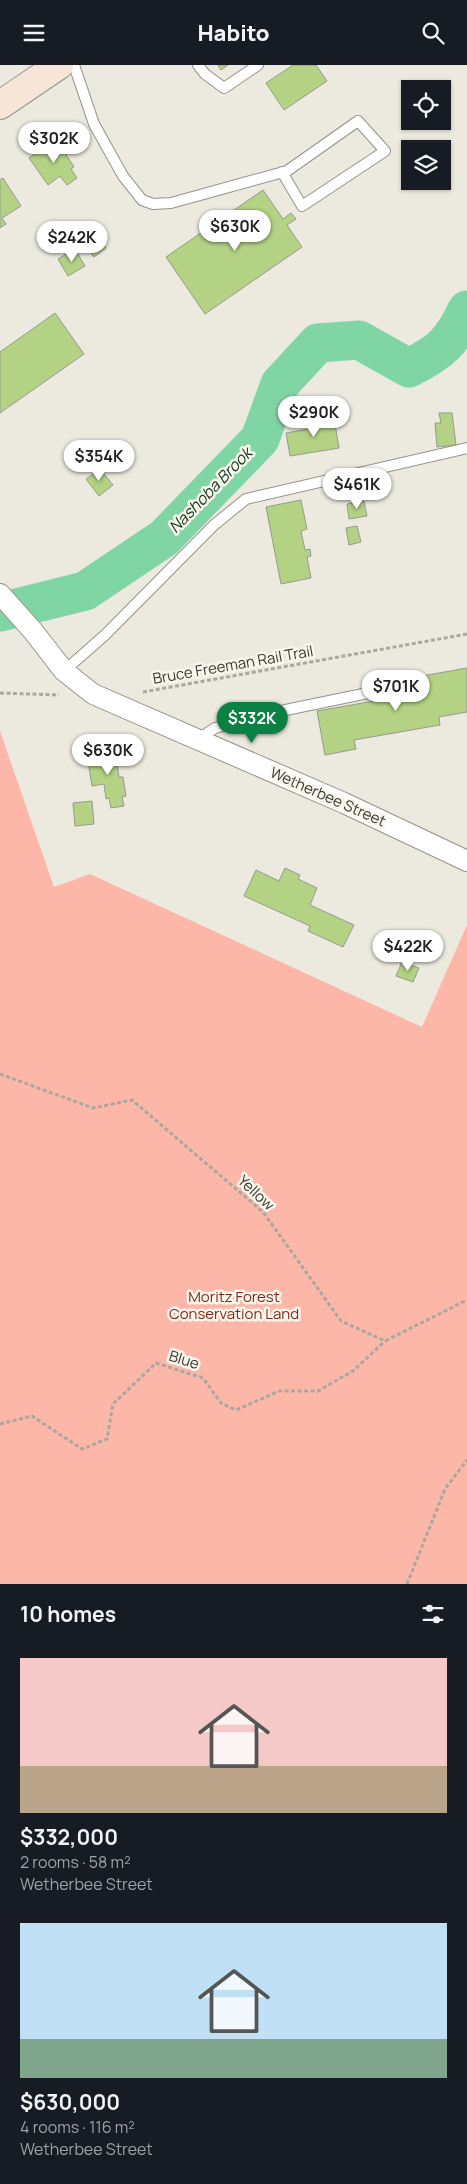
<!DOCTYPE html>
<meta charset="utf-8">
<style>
body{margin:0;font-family:Manrope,sans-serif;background:#20242c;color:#f1f3f6;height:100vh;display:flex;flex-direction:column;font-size:19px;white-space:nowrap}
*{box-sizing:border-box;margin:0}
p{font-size:16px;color:#9ea1a6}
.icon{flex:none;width:28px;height:28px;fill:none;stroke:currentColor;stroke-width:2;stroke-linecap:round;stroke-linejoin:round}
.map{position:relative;height:1519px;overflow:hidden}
.details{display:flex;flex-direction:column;background:#171b24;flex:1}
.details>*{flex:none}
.fabs{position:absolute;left:401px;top:15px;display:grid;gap:10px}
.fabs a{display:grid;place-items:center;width:50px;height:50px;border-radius:0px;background:#171b24;box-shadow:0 1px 4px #0004;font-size:25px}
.price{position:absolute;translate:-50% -42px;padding:0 11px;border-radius:18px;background:#fff;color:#222;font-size:16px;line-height:32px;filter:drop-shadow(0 1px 2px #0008)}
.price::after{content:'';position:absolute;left:50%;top:30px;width:15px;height:11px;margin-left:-8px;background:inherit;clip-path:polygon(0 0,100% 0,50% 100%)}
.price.selected{background:#0b8043;color:#fff}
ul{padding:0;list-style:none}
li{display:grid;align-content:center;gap:10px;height:265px;padding:0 20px}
li span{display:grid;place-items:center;height:155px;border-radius:0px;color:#555}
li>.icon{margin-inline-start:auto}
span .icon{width:90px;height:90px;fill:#fffc;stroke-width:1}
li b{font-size:21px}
h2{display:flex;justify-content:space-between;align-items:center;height:60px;padding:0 20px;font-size:21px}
header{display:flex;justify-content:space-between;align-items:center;height:65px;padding:0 20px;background:#171b24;font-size:22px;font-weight:800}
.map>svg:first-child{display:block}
.green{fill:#fdb7a9}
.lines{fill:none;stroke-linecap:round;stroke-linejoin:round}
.river{stroke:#80d5a5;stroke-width:39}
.building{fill:#b3d284;stroke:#969b91}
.service-casing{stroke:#969389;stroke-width:12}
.minor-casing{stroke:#969389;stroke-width:22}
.secondary-casing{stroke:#969389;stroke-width:30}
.path{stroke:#a9a79f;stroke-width:3;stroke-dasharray:4 2.5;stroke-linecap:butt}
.service{stroke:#fff;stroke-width:10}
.minor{stroke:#fff;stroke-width:20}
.secondary{stroke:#f7e6d7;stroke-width:28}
.labels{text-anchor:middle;stroke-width:5;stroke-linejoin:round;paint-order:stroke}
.street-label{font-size:15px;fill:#393834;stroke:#f9f6eb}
.park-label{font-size:15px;fill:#892518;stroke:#f9f6eb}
.water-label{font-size:16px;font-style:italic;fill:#123724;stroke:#f9f6eb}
</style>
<header><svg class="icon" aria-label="menu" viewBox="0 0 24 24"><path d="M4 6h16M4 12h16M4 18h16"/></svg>Habito<svg class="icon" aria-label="search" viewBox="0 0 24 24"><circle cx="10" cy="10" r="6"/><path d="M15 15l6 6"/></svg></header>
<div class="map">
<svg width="467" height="1519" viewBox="0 0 467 1519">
<rect width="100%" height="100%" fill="#ece9de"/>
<path class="green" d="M 0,666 L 54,822 L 90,809 L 422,962 L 467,860 L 467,1519 L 0,1519 Z"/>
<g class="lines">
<path class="river" d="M 0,547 L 85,526 L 164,473 L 260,374 L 280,319 L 318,278 L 359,275 L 409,303 C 441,287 451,278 467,245"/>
</g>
<g class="building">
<path d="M 218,0 L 228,0 L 221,5 Z"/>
<path d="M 293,0 L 316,0 L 327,16 L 284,45 L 266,18 Z"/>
<path d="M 56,74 L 74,102 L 71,104 L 77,113 L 67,120 L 60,111 L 48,120 L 29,93 Z"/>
<path d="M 3,113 L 21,141 L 2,153 L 6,159 L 0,163 L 0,115 Z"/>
<path d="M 263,125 L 283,154 L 291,148 L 296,154 L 287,160 L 302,182 L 205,249 L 166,192 Z"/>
<path d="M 97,169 L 106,183 L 94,192 L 84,179 Z"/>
<path d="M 75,184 L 85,201 L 68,211 L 58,194 Z"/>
<path d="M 55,248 L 84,289 L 0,348 L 0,287 Z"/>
<path d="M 439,348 L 452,348 L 456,380 L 437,382 L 435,358 L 441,358 Z"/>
<path d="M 330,351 L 331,360 L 335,359 L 339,383 L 290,391 L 286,368 L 309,364 L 307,355 Z"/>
<path d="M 100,404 L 113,420 L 99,431 L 86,414 Z"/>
<path d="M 301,435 L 307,464 L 301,466 L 305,485 L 310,484 L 311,491 L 307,492 L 311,513 L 281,519 L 266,442 Z"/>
<path d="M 364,436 L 367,451 L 349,454 L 347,439 Z"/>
<path d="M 357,461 L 361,477 L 349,480 L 346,463 Z"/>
<path d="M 467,603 L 467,647 L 439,652 L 440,660 L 354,675 L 356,684 L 325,690 L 317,646 L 414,629 L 411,613 Z"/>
<path d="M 115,685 L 119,712 L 123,712 L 126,731 L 122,732 L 124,741 L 111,743 L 109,733 L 106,734 L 104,719 L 92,721 L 87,690 Z"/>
<path d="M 92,736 L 94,759 L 75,761 L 73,738 Z"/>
<path d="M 285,803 L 300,810 L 298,814 L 317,823 L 310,840 L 354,860 L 343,882 L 308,866 L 310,861 L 244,831 L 256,805 L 279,816 Z"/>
<path d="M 402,897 L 419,903 L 413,917 L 396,911 Z"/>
</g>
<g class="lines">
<g class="service-casing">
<g id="service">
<path d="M 74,0 L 94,59 L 123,111 L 142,135 L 153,139 L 171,138 L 287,106 L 358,56 L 385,86 L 302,141 L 282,107"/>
<path d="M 198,0 L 205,9 L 224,23 L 258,0"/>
<path d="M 64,606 L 105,570 L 214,460 L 246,434 L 467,383"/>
<path d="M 197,675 L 215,663 L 271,648 L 402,621"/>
</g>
</g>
<g class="minor-casing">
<path id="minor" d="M 0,529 L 33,566 L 64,606 L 93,629 L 344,738 L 467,796"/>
</g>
<g class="secondary-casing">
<path id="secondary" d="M 0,40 L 59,0"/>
</g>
<g class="path">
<path d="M 143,627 L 467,569"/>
<path d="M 0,628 L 59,630"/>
<path d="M 0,1009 L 93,1043 L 132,1035 L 263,1147 L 341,1256 L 385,1276 L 467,1235"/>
<path d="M 0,1359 L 32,1351 L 82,1384 L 107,1374 L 113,1339 L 156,1298 L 203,1313 L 221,1338 L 236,1345 L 279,1326 L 318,1326 L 353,1306 L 385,1276"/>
<path d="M 407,1519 L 445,1424 L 467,1395"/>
</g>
<use href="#service" class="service"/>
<use href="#minor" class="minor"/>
<use href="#secondary" class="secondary"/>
</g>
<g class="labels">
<g class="street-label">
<text transform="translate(233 600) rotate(-10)" y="5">Bruce Freeman Rail Trail</text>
<text transform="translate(328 732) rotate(24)" y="5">Wetherbee Street</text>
<text transform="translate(256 1128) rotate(43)" y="5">Yellow</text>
<text transform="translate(184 1295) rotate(17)" y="5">Blue</text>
</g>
<g class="park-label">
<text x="234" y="1237">Moritz Forest<tspan x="234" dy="17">Conservation Land</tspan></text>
</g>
<g class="water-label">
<text transform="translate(210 425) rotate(-46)" y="6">Nashoba Brook</text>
</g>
</g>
</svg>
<div class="fabs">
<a><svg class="icon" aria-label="locate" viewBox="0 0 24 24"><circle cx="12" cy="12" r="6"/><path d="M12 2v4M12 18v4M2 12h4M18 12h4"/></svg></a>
<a><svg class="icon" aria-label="layers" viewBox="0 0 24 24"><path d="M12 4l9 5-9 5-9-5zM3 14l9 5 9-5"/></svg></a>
</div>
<b class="price" style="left:54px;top:99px">$302K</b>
<b class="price" style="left:235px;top:187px">$630K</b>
<b class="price" style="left:72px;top:198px">$242K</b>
<b class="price" style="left:314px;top:373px">$290K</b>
<b class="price" style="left:99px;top:417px">$354K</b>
<b class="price" style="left:357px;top:445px">$461K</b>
<b class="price" style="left:396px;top:647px">$701K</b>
<b class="price selected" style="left:252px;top:679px">$332K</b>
<b class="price" style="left:108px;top:711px">$630K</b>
<b class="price" style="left:408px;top:907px">$422K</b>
</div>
<section class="details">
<h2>10 homes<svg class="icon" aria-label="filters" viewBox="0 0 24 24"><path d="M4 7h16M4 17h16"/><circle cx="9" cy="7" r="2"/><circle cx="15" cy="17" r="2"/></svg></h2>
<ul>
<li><span style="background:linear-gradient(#f6c9c9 70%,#b9a48a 0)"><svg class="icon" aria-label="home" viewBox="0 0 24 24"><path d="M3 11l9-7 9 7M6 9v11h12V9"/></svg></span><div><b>$332,000</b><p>2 rooms · 58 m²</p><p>Wetherbee Street</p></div></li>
<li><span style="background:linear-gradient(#bfe0f5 75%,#7fa58c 0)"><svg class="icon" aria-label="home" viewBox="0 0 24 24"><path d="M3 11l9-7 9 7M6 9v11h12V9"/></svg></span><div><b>$630,000</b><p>4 rooms · 116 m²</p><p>Wetherbee Street</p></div></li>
</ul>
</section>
